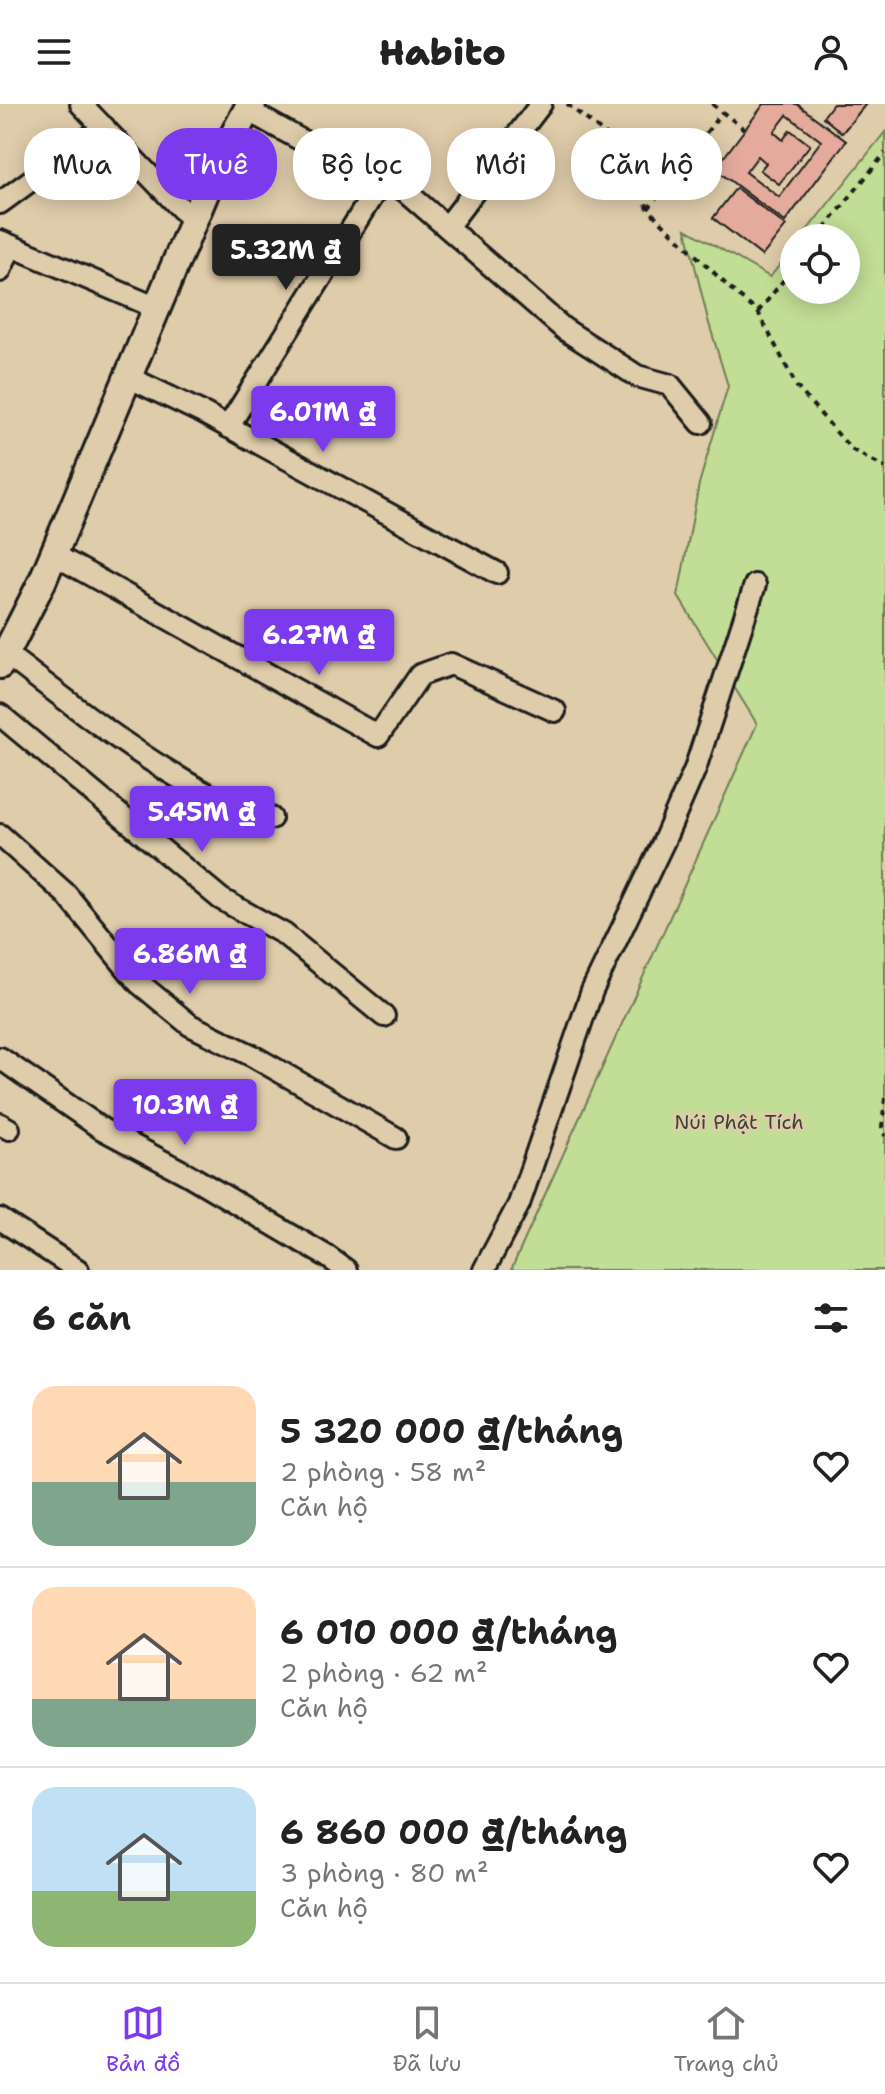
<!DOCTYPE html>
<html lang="vi">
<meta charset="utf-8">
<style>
body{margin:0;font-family:"Shantell Sans",sans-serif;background:#f2f2f2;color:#222;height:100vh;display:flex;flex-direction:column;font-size:30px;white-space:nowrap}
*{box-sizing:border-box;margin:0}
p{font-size:26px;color:#767676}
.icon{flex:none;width:44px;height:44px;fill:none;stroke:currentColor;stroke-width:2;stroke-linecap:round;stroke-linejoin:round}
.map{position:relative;height:1166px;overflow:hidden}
.panel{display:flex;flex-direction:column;background:#fff;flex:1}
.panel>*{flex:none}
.top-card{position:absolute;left:24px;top:24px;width:838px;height:72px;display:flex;gap:16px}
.buttons{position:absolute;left:780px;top:120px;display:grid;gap:16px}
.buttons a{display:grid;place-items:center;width:80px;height:80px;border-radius:50%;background:#fff;box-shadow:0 4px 20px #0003;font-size:40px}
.price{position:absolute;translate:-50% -68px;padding:0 18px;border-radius:8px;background:#7c3aed;color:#fff;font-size:26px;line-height:52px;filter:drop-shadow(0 2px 4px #0008)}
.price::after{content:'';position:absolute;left:50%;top:48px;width:24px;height:18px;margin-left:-12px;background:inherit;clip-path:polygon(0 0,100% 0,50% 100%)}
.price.current{background:#222;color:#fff}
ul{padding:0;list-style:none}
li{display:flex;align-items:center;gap:24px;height:200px;padding:0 32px}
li+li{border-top:2px solid #e0e0e0}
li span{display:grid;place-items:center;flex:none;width:224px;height:160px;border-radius:24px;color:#555}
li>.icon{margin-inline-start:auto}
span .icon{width:96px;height:96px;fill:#fffc;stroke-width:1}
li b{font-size:34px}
h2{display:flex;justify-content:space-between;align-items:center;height:96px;padding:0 32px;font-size:34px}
.chip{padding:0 28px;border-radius:32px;background:#fff;box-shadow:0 4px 20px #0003;font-size:28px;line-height:72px}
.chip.current{background:#7c3aed;color:#fff}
header{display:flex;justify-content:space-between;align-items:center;height:104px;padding:0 32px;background:#fff;font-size:36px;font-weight:800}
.menu{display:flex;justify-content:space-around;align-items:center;height:112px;border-top:2px solid #e0e0e0;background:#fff;font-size:22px;color:#767676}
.menu a{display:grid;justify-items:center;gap:4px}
.menu .current{color:#7c3aed}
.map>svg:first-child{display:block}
.green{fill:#c2dd95;stroke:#6f7c58;stroke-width:2}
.building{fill:#e4ab9d;stroke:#1c1c1c;stroke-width:2;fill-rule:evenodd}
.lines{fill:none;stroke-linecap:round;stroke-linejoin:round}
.minor-casing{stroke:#1c1c1c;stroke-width:26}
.tertiary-casing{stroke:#1c1c1c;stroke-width:32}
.path{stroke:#1c1c1c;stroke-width:4;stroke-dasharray:6 6;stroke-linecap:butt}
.minor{stroke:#dfccaa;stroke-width:20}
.tertiary{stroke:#dfccaa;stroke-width:26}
.labels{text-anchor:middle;stroke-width:6;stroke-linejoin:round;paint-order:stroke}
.park-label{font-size:20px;fill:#3d4334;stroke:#dfccaa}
</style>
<header><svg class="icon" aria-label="menu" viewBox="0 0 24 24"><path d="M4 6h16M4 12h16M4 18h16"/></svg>Habito<svg class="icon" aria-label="person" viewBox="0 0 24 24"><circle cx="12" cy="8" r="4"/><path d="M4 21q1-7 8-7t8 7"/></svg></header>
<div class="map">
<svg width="885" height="1166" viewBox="0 0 885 1166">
<rect width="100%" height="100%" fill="#dfccaa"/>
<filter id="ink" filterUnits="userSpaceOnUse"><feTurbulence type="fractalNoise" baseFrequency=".0125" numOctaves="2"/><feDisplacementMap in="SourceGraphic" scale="16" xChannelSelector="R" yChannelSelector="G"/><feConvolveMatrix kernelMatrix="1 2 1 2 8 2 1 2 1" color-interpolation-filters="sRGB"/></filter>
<g filter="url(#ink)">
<path class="green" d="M 885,28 L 885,1166 L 511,1166 L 757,620 L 678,492 L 699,380 L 728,282 L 708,216 L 686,125 L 770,173 L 794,143 L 794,186 L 846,186 L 846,134 L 801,134 Z"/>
<g class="building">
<path d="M 764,0 L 797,0 L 846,37 L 785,118 L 715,65 ZM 787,11 L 821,37 L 779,93 L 746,68 L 758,52 L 766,59 L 760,66 L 779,80 L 810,41 L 790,26 L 783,36 L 774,28 Z"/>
<path d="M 833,0 L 866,0 L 842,29 L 823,13 Z"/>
<path d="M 736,84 L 786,122 L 762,152 L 713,114 Z"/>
</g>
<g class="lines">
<g class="minor-casing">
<g id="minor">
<path d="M 81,0 L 193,117"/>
<path d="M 247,6 L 310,41 L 404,86 L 564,225 L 637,272 L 670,281 L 701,319"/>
<path d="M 0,99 L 104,23"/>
<path d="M 447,123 L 541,0"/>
<path d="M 0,137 L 157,204"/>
<path d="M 0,167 L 11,142"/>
<path d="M 128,273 L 205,310 L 497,469"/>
<path d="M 228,323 L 382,76"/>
<path d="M 53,450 L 378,632 L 420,571 L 451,560 L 555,607"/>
<path d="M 6,550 C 60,591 113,634 171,669 C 203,689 234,706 271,714"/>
<path d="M 0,611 L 221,795 L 284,830 L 384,912"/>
<path d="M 0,731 L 66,790 L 139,879 L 190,921 L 251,951 L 396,1034"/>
<path d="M 0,954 L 102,1025 L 187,1070 L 328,1153 L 346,1166"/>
<path d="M 0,1020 L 9,1025"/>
<path d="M 0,1115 L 78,1166"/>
<path d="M 484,1166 L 519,1100 L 592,887 L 663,739 L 695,665 L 755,481"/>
</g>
</g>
<g class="tertiary-casing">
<path id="tertiary" d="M 0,561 L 42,478 L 213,70 L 247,6 L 252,0"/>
</g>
<g class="path">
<path d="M 567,0 L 628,48 L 648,105 L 737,191 L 758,208 L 797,283 L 851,345 L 885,364"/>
<path d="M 712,0 L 744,25"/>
<path d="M 648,105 L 722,8"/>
<path d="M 817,134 L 885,49"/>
<path d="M 758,208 L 794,163"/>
<path d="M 885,994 L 882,1023 L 885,1032"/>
</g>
<use href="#minor" class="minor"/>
<use href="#tertiary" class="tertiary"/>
</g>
</g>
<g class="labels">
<g class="park-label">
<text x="739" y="1025">Núi Phật Tích</text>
</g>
</g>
</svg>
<div class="buttons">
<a><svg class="icon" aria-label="locate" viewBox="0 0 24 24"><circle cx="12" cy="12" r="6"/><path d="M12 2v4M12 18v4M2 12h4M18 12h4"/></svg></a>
</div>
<b class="price current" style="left:286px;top:188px">5.32M ₫</b>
<b class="price" style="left:323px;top:350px">6.01M ₫</b>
<b class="price" style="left:319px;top:573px">6.27M ₫</b>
<b class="price" style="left:202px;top:750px">5.45M ₫</b>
<b class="price" style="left:190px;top:892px">6.86M ₫</b>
<b class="price" style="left:185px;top:1043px">10.3M ₫</b>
<div class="top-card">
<a class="chip">Mua</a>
<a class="chip current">Thuê</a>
<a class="chip">Bộ lọc</a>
<a class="chip">Mới</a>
<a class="chip">Căn hộ</a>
</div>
</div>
<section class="panel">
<h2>6 căn<svg class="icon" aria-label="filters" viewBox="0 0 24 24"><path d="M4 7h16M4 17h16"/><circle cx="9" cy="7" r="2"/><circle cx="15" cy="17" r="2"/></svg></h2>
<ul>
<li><span style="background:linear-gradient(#ffd9b3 60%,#7fa58c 0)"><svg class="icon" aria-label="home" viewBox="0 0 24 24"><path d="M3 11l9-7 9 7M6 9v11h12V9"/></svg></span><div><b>5 320 000 ₫/tháng</b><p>2 phòng · 58 m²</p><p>Căn hộ</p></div><svg class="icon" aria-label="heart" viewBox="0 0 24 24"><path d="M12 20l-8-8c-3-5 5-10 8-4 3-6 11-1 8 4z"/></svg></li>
<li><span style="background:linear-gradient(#ffd9b3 70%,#7fa58c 0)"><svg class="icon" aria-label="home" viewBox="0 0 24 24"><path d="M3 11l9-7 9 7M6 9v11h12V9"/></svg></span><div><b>6 010 000 ₫/tháng</b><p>2 phòng · 62 m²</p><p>Căn hộ</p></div><svg class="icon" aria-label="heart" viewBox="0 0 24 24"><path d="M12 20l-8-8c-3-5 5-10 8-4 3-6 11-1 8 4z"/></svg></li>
<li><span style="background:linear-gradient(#bfe0f5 65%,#8fb573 0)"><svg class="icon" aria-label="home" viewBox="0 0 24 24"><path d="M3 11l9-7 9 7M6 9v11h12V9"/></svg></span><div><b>6 860 000 ₫/tháng</b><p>3 phòng · 80 m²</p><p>Căn hộ</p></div><svg class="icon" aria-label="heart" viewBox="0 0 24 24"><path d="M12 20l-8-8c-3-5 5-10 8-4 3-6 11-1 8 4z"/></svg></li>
</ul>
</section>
<nav class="menu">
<a class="current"><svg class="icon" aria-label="map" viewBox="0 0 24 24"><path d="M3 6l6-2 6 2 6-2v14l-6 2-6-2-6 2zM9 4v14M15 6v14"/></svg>Bản đồ</a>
<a><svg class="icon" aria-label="saved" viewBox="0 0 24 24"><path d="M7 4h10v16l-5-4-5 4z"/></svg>Đã lưu</a>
<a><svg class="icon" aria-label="home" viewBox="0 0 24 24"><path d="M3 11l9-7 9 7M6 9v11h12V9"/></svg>Trang chủ</a>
</nav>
